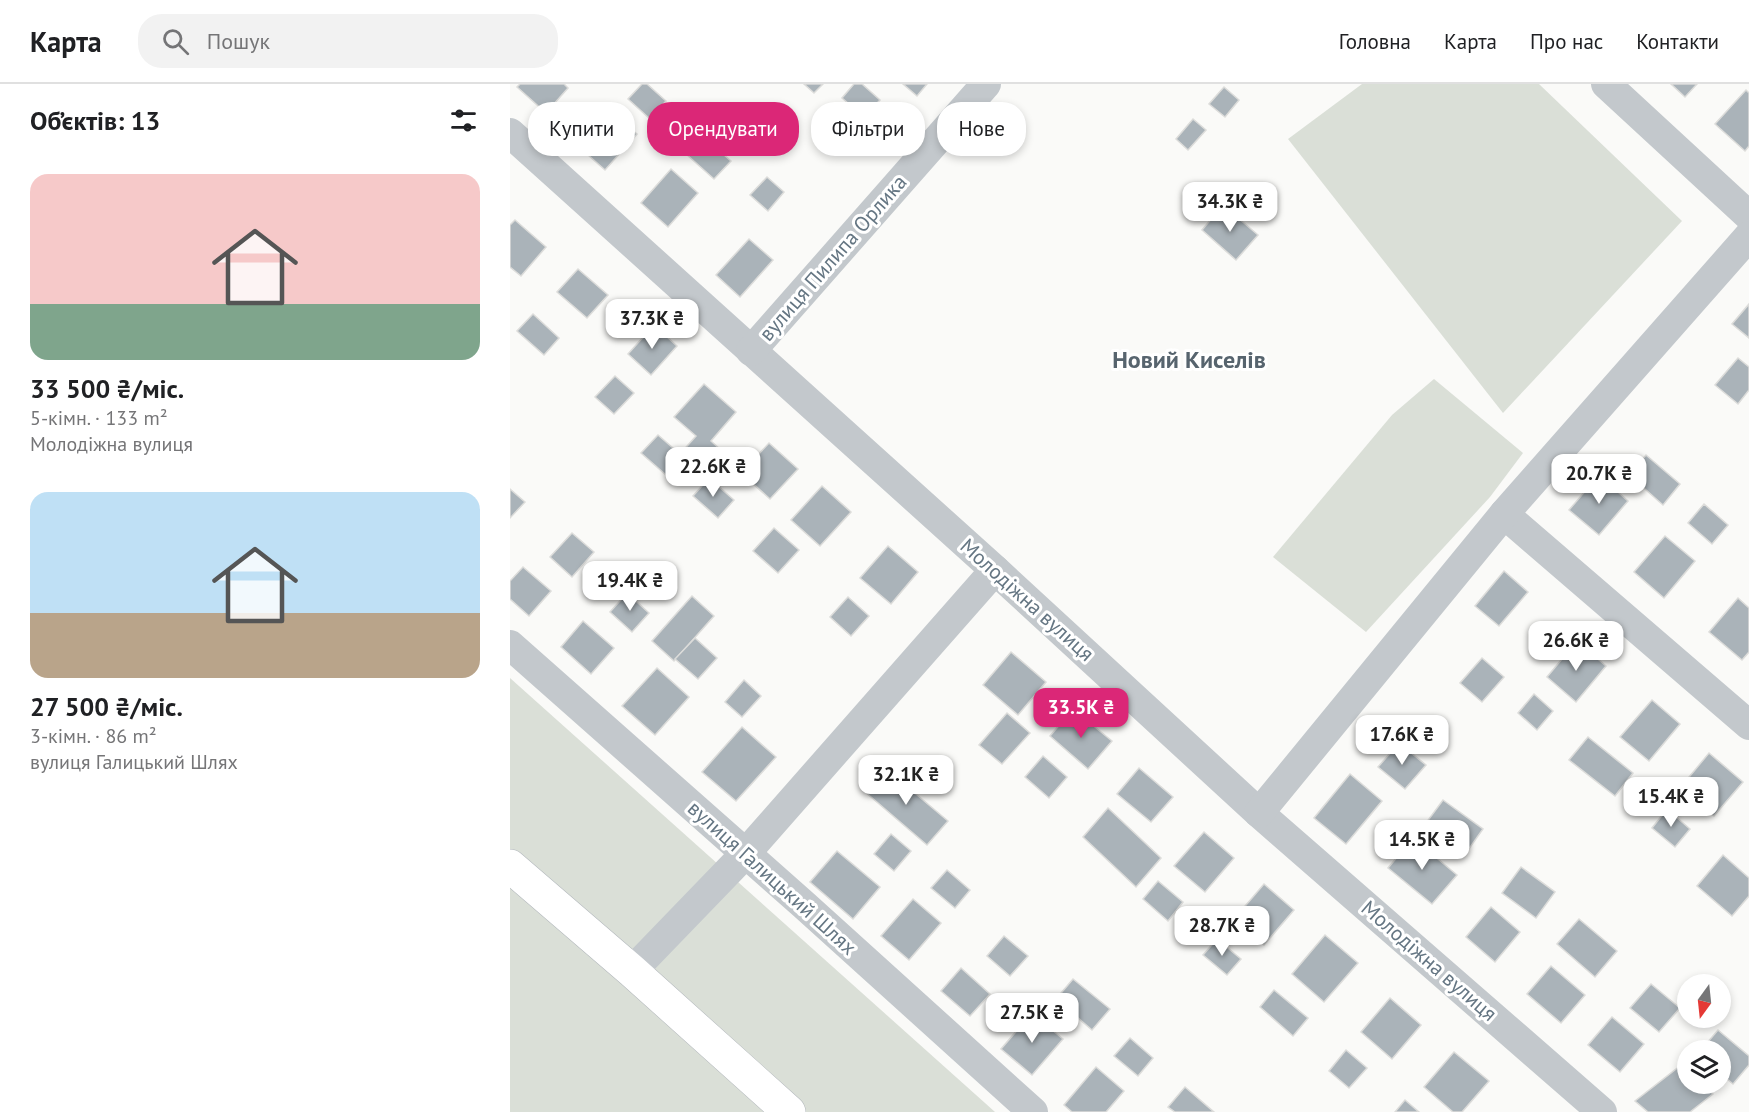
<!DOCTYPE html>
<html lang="uk">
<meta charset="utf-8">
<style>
body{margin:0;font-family:"PT Sans",sans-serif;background:#f2f2f2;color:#202124;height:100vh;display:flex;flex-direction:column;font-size:22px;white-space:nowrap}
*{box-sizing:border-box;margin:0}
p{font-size:20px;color:#757577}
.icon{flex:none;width:33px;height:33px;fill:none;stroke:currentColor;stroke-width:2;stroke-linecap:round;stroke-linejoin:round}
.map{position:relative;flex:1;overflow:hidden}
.side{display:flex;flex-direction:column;background:#fff;width:510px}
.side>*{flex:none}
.guide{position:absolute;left:18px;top:18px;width:570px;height:54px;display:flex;gap:12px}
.needle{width:39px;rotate:195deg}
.controls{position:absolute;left:1167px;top:890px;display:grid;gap:12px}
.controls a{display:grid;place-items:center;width:54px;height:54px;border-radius:50%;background:#fff;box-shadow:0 3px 9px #0003;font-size:30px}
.price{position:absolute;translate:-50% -51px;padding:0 14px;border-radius:12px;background:#fff;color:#222;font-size:20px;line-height:39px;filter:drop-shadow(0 2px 3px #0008)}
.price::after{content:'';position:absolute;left:50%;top:36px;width:18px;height:14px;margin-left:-9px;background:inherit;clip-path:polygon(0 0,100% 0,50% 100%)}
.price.current{background:#db2777;color:#fff}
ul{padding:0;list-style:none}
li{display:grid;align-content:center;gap:12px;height:318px;padding:0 30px}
li span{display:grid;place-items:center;height:186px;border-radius:18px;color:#555}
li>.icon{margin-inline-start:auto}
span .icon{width:108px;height:108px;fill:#fffc;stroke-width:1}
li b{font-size:26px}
h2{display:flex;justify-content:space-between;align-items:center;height:72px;padding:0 30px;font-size:26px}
.chip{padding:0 21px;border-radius:24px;background:#fff;box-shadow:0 3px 9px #0003;font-size:21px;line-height:54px}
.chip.current{background:#db2777;color:#fff}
header{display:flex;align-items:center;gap:36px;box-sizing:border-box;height:84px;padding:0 30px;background:#fff;border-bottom:2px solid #e0e0e0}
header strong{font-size:28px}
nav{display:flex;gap:33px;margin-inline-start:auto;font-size:21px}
.search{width:420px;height:54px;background:#f2f2f2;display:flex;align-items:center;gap:15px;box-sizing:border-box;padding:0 21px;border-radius:24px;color:#757577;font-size:22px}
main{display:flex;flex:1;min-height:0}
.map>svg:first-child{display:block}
.green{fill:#dadfd7}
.building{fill:#aab3b9;stroke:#dcdcda;stroke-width:1.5}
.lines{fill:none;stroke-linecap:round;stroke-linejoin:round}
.highway-casing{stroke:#b4b9bd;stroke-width:34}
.minor{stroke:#c3c8cc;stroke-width:30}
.highway{stroke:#fff;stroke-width:33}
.labels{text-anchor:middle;stroke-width:6;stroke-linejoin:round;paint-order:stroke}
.street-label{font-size:21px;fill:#657683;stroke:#fff}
.quarter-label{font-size:24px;font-weight:bold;fill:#57646e;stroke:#fff}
</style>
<header>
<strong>Карта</strong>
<div class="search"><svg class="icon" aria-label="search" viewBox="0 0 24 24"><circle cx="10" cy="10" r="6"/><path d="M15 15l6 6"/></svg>Пошук</div>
<nav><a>Головна</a><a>Карта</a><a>Про нас</a><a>Контакти</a></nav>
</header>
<main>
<section class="side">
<h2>Об’єктів: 13<svg class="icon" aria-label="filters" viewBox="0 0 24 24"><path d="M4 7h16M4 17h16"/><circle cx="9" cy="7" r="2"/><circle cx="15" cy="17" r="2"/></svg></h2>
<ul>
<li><span style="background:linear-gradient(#f6c9c9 70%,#7fa58c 0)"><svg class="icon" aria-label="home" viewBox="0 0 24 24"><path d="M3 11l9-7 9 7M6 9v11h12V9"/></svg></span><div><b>33 500 ₴/міс.</b><p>5-кімн. · 133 m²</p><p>Молодіжна вулиця</p></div></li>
<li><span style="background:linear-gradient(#bfe0f5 65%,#b9a48a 0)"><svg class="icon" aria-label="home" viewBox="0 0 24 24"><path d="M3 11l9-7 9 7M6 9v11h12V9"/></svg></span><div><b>27 500 ₴/міс.</b><p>3-кімн. · 86 m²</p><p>вулиця Галицький Шлях</p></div></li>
</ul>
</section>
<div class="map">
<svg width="1239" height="1028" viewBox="0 0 1239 1028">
<rect width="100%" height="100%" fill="#fafaf8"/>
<g class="green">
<path d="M 852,0 L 1029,0 L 1172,137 L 993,329 L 778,55 Z"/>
<path d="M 924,295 L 1013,369 L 980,413 L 856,548 L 763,473 L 882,331 Z"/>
<path d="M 0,594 L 475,1019 L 485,1028 L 0,1028 Z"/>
</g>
<g class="building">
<path d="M 10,0 L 54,0 L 58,4 L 36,29 L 7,3 Z"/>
<path d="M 132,0 L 137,0 L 156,17 L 140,35 L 118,15 Z"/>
<path d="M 294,0 L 313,0 L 304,9 Z"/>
<path d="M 344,0 L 352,0 L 370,16 L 354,33 L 332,14 Z"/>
<path d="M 393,0 L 417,0 L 407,12 Z"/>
<path d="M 1161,0 L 1187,0 L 1175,13 Z"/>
<path d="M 714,3 L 729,16 L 715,33 L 699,20 Z"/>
<path d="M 1236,6 L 1239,9 L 1239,62 L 1235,67 L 1205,40 Z"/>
<path d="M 101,28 L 127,50 L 95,86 L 69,63 Z"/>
<path d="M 683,35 L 696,46 L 678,66 L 666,55 Z"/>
<path d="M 192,52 L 221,77 L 204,95 L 176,70 Z"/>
<path d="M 161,85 L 188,109 L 158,143 L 131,119 Z"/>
<path d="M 257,93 L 274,108 L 258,127 L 240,111 Z"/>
<path d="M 713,121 L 748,151 L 726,176 L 692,146 Z"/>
<path d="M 5,136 L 36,163 L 11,192 L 0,183 L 0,141 Z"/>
<path d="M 239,155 L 263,176 L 230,213 L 206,191 Z"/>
<path d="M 68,185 L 98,211 L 77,234 L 47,208 Z"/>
<path d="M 1239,220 L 1239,254 L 1222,240 Z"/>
<path d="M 23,230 L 49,254 L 34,271 L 7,247 Z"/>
<path d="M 144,241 L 167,262 L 141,291 L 118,270 Z"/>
<path d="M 1228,274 L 1239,283 L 1239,306 L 1228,320 L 1205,301 Z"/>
<path d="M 105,292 L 124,309 L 104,330 L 85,313 Z"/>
<path d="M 194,300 L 226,328 L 201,357 L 212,367 L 185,398 L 165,381 L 156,391 L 131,369 L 148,351 L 170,370 L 186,352 L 164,333 Z"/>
<path d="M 259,359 L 288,385 L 260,415 L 231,389 Z"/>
<path d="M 1136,371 L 1170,400 L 1153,421 L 1119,391 Z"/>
<path d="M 1089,391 L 1118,417 L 1089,451 L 1059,426 Z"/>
<path d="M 199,394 L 224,416 L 208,434 L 183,412 Z"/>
<path d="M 312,402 L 341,428 L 310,462 L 281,436 Z"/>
<path d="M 0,405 L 15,418 L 0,434 Z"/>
<path d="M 1194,420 L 1218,441 L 1202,460 L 1178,439 Z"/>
<path d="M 264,444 L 289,466 L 268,489 L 243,467 Z"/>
<path d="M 62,449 L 84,468 L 62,493 L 40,473 Z"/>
<path d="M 1155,452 L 1185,477 L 1154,514 L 1124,488 Z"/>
<path d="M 378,462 L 408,488 L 381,520 L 350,494 Z"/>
<path d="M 13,483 L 41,507 L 19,532 L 0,515 L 0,497 Z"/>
<path d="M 994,487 L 1018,508 L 989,542 L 965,522 Z"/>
<path d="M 117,509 L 139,529 L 122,548 L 100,528 Z"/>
<path d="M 182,512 L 204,532 L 164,577 L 142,557 Z"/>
<path d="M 338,513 L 359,532 L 341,552 L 320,533 Z"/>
<path d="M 1228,514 L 1239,524 L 1239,568 L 1232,576 L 1199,548 Z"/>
<path d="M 73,537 L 104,564 L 81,590 L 51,563 Z"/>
<path d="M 185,554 L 207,574 L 188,595 L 165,575 Z"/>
<path d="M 1067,557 L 1096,582 L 1066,618 L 1037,593 Z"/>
<path d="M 501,568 L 536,598 L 508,631 L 473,601 Z"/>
<path d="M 972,574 L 994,593 L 972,618 L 950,599 Z"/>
<path d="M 147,584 L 179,613 L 145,651 L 112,622 Z"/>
<path d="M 234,596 L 251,612 L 232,633 L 215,618 Z"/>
<path d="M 1024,610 L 1043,627 L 1027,646 L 1008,629 Z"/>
<path d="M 1142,616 L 1170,640 L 1139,677 L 1110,653 Z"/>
<path d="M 563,625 L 602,657 L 578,685 L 540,652 Z"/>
<path d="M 497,629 L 520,649 L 492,680 L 469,661 Z"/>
<path d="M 232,643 L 266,673 L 226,717 L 192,688 Z"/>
<path d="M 1078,653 L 1123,689 L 1105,712 L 1059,676 Z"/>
<path d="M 889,659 L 916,681 L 895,705 L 868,683 Z"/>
<path d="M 1199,669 L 1233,698 L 1204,732 L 1170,704 Z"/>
<path d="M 533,672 L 557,693 L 539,714 L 515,693 Z"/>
<path d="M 375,684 L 438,737 L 417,761 L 354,707 Z"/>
<path d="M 629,684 L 663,713 L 641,738 L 607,710 Z"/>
<path d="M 840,690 L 872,717 L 836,760 L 804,734 Z"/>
<path d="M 933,716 L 973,745 L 956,769 L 916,739 Z"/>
<path d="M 598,724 L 651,774 L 626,803 L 573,753 Z"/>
<path d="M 1157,725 L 1180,745 L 1165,763 L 1142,744 Z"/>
<path d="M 694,748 L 724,774 L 695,808 L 664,782 Z"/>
<path d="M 381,750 L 401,767 L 384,787 L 364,770 Z"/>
<path d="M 903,754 L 947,791 L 922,820 L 878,784 Z"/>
<path d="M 327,767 L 370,803 L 343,835 L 300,798 Z"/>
<path d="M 1213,771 L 1239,794 L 1239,812 L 1222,832 L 1187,802 Z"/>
<path d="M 1011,783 L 1045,808 L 1026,834 L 992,809 Z"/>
<path d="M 437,786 L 460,806 L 445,824 L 421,804 Z"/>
<path d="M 648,797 L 673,818 L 658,837 L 633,815 Z"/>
<path d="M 754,800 L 784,826 L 754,861 L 724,835 Z"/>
<path d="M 403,815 L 431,839 L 399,876 L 371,852 Z"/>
<path d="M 981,823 L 1010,848 L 985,878 L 956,853 Z"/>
<path d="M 1069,835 L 1107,867 L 1085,893 L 1047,860 Z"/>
<path d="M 815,851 L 848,879 L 814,918 L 782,890 Z"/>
<path d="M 494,852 L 518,872 L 500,892 L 477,872 Z"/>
<path d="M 707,855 L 731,875 L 717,891 L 693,871 Z"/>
<path d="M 1041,882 L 1075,911 L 1051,939 L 1017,910 Z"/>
<path d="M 451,884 L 480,910 L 460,932 L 431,907 Z"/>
<path d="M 563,895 L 600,925 L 582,946 L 546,915 Z"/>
<path d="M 1141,900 L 1170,924 L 1149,948 L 1120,924 Z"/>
<path d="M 764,906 L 798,934 L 783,952 L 750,923 Z"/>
<path d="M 880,914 L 911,941 L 882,975 L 851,948 Z"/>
<path d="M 522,929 L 553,955 L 522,991 L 491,965 Z"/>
<path d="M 1102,933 L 1134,960 L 1110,988 L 1078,961 Z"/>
<path d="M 1208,946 L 1239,972 L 1239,981 L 1223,1000 L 1210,989 L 1210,966 L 1191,966 Z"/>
<path d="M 620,954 L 643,974 L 628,992 L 604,972 Z"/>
<path d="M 836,966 L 857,984 L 839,1004 L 819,987 Z"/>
<path d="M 944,968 L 979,997 L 952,1028 L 943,1028 L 914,1003 Z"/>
<path d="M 1170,982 L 1178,988 L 1178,999 L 1190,999 L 1203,1010 L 1180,1028 L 1138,1028 L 1125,1017 Z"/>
<path d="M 586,983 L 614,1007 L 596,1028 L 562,1028 L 554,1021 Z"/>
<path d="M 675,1003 L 704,1028 L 665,1028 L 658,1023 Z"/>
<path d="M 895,1016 L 909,1028 L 885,1028 Z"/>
</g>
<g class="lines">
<g class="highway-casing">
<path id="highway" d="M 0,782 L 122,887 L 279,1028"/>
</g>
<g class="minor">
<path d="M 1096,0 L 1239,132"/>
<path d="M 0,49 L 485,486 L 749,729 L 1092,1028"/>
<path d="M 241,267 L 476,0"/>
<path d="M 994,430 L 1239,641"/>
<path d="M 0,561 L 294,821 L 523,1028"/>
<path d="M 749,729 L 994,430 L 1239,152"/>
<path d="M 122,887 L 235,770 L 485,486"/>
</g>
<use href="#highway" class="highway"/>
</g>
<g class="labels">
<g class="street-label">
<text transform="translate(323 174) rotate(-49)" y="7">вулиця Пилипа Орлика</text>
<text transform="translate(517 516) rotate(42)" y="7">Молодіжна вулиця</text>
<text transform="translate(262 794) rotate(42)" y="7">вулиця Галицький Шлях</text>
<text transform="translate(919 877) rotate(41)" y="7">Молодіжна вулиця</text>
</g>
<g class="quarter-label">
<text x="679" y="284">Новий Киселів</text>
</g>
</g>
</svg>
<div class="controls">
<a><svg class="needle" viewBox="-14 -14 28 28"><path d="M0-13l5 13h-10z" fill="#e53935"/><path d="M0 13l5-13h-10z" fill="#757577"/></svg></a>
<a><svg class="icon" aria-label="layers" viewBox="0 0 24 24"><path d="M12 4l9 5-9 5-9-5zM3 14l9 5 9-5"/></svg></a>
</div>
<b class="price" style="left:720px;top:149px">34.3K ₴</b>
<b class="price" style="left:142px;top:266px">37.3K ₴</b>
<b class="price" style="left:203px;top:414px">22.6K ₴</b>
<b class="price" style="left:1089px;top:421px">20.7K ₴</b>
<b class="price" style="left:120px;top:528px">19.4K ₴</b>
<b class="price" style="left:1066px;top:588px">26.6K ₴</b>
<b class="price current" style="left:571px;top:655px">33.5K ₴</b>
<b class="price" style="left:892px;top:682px">17.6K ₴</b>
<b class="price" style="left:396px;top:722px">32.1K ₴</b>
<b class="price" style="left:1161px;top:744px">15.4K ₴</b>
<b class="price" style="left:912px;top:787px">14.5K ₴</b>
<b class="price" style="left:712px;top:873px">28.7K ₴</b>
<b class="price" style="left:522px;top:960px">27.5K ₴</b>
<div class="guide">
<a class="chip">Купити</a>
<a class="chip current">Орендувати</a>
<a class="chip">Фільтри</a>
<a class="chip">Нове</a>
</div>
</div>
</main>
